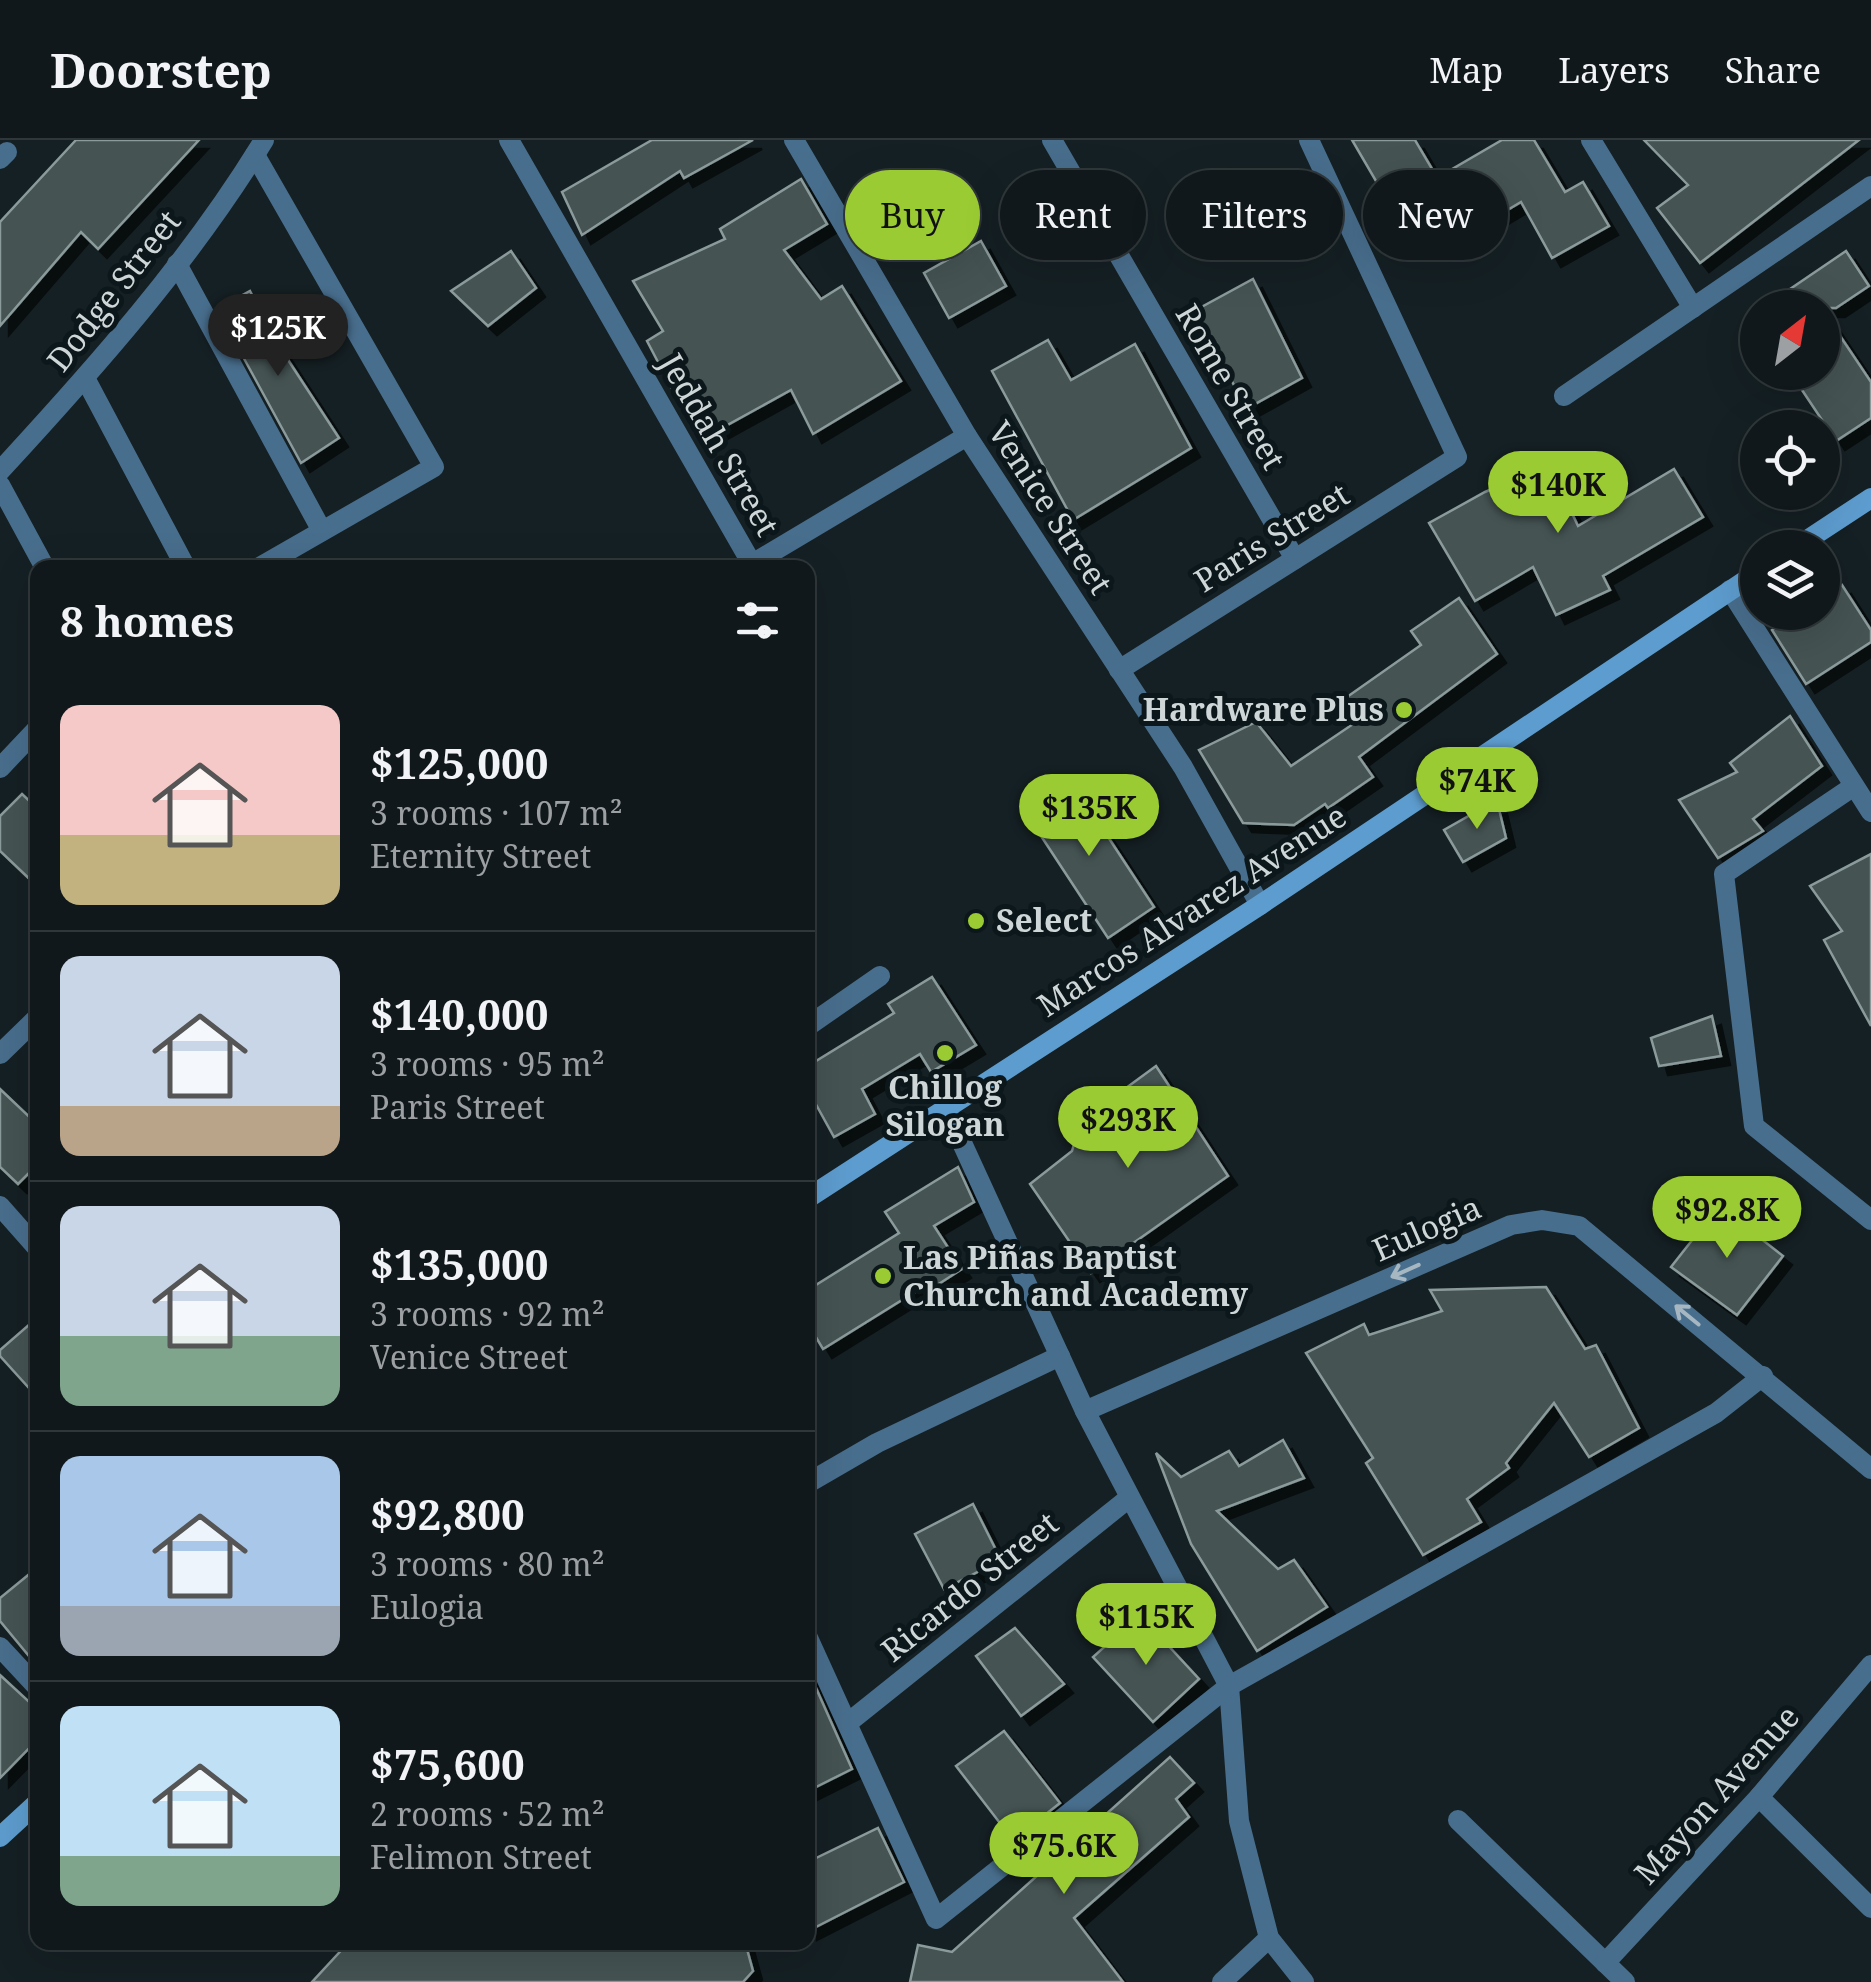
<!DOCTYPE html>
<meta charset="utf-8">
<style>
body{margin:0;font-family:"Noto Serif",serif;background:#1e2528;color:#f1f3f6;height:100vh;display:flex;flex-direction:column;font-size:38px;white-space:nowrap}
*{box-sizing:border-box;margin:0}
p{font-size:32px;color:#9ca0a3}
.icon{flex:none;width:55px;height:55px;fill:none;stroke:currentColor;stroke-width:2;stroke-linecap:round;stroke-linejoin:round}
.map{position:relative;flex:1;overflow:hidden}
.drawer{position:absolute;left:30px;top:420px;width:785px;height:1390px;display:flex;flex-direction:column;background:#10181b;border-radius:20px;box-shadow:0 10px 40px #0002,0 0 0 2px #30373a}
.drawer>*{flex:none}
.top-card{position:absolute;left:845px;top:30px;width:875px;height:90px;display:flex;gap:20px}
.needle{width:65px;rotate:31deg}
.controls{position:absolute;left:1740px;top:150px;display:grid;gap:20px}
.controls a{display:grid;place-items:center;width:100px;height:100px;border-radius:50%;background:#10181b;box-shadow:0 10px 40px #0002,0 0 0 2px #30373a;font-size:50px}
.price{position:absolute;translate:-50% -85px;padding:0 22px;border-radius:35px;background:#9bcb33;color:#111;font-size:32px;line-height:65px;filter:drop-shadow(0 2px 5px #0008)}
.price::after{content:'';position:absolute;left:50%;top:60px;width:30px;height:22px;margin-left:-15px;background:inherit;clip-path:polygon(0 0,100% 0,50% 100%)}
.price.selected{background:#222;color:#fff}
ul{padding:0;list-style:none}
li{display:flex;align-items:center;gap:30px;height:250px;padding:0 30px}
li+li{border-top:2px solid #30373a}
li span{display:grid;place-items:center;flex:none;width:280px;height:200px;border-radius:20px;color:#555}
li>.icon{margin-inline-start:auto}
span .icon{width:120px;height:120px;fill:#fffc;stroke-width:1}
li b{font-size:42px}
h2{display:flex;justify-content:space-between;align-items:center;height:120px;padding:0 30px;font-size:42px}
.pill{padding:0 35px;border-radius:45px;background:#10181b;box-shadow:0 10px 40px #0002,0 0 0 2px #30373a;font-size:35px;line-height:90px}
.pill.selected{background:#9bcb33;color:#111}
header{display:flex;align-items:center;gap:60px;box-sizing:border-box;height:140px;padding:0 50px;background:#10181b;border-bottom:2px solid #30373a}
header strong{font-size:48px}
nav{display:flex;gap:55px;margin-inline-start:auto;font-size:35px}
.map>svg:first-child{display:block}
.building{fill:#445253;stroke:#8b9a9b;stroke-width:2.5;filter:url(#shadow)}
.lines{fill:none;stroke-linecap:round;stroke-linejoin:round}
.street{stroke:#486e8d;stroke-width:20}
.secondary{stroke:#5d9cce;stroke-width:20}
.oneway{stroke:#a6b7c2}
.poi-dot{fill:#9bcb33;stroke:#0c171b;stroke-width:4}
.labels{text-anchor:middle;stroke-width:10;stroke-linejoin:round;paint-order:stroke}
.street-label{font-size:32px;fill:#ced6d8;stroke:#0c171b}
.poi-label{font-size:32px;font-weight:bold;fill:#ced6d8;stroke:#0c171b;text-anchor:start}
</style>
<header>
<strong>Doorstep</strong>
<nav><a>Map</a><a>Layers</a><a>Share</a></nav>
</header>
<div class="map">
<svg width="1871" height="1842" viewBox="0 0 1871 1842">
<defs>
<filter id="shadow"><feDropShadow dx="9" dy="9" stdDeviation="0" flood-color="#0009"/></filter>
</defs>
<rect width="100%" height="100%" fill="#152024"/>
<g class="building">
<path d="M 76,0 L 199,0 L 98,109 L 81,92 L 0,186 L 0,82 Z"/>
<path d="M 652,0 L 753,0 L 684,38 L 680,31 L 582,95 L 562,52 Z"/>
<path d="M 1352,0 L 1415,0 L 1451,61 L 1404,89 Z"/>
<path d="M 1502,0 L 1534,0 L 1565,52 L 1583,42 L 1609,86 L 1552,118 L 1521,62 L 1474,90 L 1442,35 Z"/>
<path d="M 1644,0 L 1859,0 L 1700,123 L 1657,68 L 1688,45 Z"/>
<path d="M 801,39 L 827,84 L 784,110 L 821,159 L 842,146 L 901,241 L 813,294 L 791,250 L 711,294 L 680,241 L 671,247 L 647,201 L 663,191 L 633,141 L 725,99 L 720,89 Z"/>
<path d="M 981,101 L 1006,146 L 949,178 L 924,133 Z"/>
<path d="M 511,111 L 536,148 L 488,186 L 451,151 Z"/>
<path d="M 1846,111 L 1869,146 L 1836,168 L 1762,168 Z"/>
<path d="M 1253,139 L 1302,238 L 1246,269 L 1196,170 Z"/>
<path d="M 250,151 L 277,203 L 339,298 L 301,323 L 217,169 Z"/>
<path d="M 1822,169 L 1871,242 L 1871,278 L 1836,301 L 1794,238 L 1803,232 L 1822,232 Z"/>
<path d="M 1048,200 L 1071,240 L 1135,204 L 1191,308 L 1073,380 L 992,231 Z"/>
<path d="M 1549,325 L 1578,386 L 1674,329 L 1703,377 L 1603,436 L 1610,450 L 1556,475 L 1533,427 L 1475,461 L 1429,383 L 1485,352 Z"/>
<path d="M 1842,445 L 1871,490 L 1871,502 L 1806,544 L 1772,490 L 1799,472 L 1822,472 L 1822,457 Z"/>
<path d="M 1459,458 L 1497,514 L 1359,617 L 1373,637 L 1328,668 L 1325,664 L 1294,685 L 1243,683 L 1199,610 L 1256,582 L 1291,626 L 1362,578 L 1347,557 L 1421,505 L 1411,491 Z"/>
<path d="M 1790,576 L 1822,626 L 1753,679 L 1763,691 L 1718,718 L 1679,660 L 1737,632 L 1730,623 Z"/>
<path d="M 1070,639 L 1154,767 L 1108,798 L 1024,670 Z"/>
<path d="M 22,654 L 38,669 L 38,747 L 0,711 L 0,676 Z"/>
<path d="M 1498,665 L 1506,698 L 1463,722 L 1444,690 L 1481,669 Z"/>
<path d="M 1871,714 L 1871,886 L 1824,800 L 1842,791 L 1810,746 Z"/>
<path d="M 932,837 L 976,905 L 931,932 L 920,914 L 862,949 L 875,974 L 834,997 L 808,950 L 808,926 L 894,873 L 888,864 Z"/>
<path d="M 1712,876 L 1721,916 L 1659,926 L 1651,898 Z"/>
<path d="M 1156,926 L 1228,1036 L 1091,1133 L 1030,1044 L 1072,1011 L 1081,981 Z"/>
<path d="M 0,949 L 38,985 L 38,1024 L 18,1044 L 0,1027 Z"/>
<path d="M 958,1027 L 974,1062 L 934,1086 L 962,1129 L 934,1147 L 931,1142 L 823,1209 L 808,1184 L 808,1150 L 899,1093 L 885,1072 Z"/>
<path d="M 1719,1066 L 1783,1116 L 1737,1175 L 1671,1127 Z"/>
<path d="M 1546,1147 L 1585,1209 L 1596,1205 L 1639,1288 L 1589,1317 L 1554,1263 L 1506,1323 L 1509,1328 L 1467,1359 L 1481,1382 L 1423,1415 L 1366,1323 L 1373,1318 L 1306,1213 L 1364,1184 L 1369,1195 L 1442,1171 L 1430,1150 Z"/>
<path d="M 38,1177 L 38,1258 L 0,1216 L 0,1210 Z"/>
<path d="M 1283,1300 L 1304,1338 L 1217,1371 L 1278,1429 L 1294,1420 L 1327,1467 L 1257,1511 L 1191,1404 L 1156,1313 L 1181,1337 L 1229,1311 L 1239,1326 Z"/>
<path d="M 973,1364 L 1001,1420 L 944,1449 L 915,1394 Z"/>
<path d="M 38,1427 L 38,1527 L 0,1481 L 0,1458 Z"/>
<path d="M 1140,1475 L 1199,1539 L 1153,1582 L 1093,1517 Z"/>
<path d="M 1015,1488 L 1064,1544 L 1021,1576 L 976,1516 Z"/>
<path d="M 808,1530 L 852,1629 L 808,1651 Z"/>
<path d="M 0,1535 L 38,1570 L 38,1599 L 0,1638 Z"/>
<path d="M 1004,1591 L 1060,1663 L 1013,1700 L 956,1626 Z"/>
<path d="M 1170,1617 L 1194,1643 L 1176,1659 L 1189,1677 L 1074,1778 L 1123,1842 L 910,1842 L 918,1805 L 952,1812 L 1039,1734 L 1030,1722 L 1076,1685 L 1084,1694 Z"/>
<path d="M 878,1688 L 904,1742 L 808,1791 L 808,1722 Z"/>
<path d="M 349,1802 L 745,1802 L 753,1831 L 743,1842 L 312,1842 Z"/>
</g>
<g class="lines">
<g class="street">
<path d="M 509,0 L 752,424 L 967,296"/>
<path d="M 794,0 L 967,296 L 1183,627 L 1260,765"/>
<path d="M 1052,0 L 1295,419"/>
<path d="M 1591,0 L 1693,168"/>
<path d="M 255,15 L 434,327 L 258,428"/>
<path d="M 0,19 L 7,12"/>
<path d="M 177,124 L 322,391"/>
<path d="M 85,238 L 186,428"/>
<path d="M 1564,256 L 1871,46"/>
<path d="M 0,331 C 95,228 191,120 264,0"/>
<path d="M 0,345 L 45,428"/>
<path d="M 1730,450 L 1871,672"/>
<path d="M 1119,530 L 1457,317 L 1309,0"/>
<path d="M 0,628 L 38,588"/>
<path d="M 1854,646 L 1724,734 L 1754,986 L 1871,1080"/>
<path d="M 808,886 L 880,836"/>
<path d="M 0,914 L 38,877"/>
<path d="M 946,968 L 1085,1271 L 1229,1546 L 1239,1681 L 1269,1798 L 1304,1842"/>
<path d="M 0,1066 L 38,1109"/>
<path d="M 1085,1271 L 1511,1085 L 1542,1080 L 1579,1086 L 1871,1329"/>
<path d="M 808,1343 L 877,1303 L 1060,1216"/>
<path d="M 808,1498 L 936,1779 L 1229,1546 L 1716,1273 L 1763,1236"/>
<path d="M 0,1507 L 38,1548"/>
<path d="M 849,1582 L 1129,1358"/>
<path d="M 1759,1657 L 1871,1768"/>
<path d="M 1458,1680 L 1625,1842"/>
<path d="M 1605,1823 L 1759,1657 L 1871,1525"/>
<path d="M 1222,1842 L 1269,1798"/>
</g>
<g class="secondary">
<path d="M 1795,408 L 1871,358"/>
<path d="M 808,1058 L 1260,765 L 1758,432"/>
<path d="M 0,1697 L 38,1662"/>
</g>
</g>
<defs><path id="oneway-shaft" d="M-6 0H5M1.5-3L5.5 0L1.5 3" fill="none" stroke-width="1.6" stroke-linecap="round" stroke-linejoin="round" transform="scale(2.5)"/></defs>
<g class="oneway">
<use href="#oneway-shaft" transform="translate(1405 1131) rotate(156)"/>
<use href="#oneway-shaft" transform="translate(1687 1175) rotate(-141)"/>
</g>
<g class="poi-dot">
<circle cx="1404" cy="570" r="10"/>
<circle cx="976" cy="781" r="10"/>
<circle cx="945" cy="913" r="10"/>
<circle cx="883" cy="1136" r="10"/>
</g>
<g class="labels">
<g class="street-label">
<text transform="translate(114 151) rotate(-52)" y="11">Dodge Street</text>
<text transform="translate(1230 247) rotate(60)" y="11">Rome Street</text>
<text transform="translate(719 305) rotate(60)" y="11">Jeddah Street</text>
<text transform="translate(1050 368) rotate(57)" y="11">Venice Street</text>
<text transform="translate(1272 398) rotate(-32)" y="11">Paris Street</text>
<text transform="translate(1192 771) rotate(-33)" y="11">Marcos Alvarez Avenue</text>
<text transform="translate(1427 1089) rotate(-24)" y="11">Eulogia</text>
<text transform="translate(970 1447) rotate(-39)" y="11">Ricardo Street</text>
<text transform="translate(1717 1655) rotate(-48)" y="11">Mayon Avenue</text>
</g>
<g class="poi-label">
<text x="1384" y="581" text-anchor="end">Hardware Plus</text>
<text x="996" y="792">Select</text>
<text x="945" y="959" text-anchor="middle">Chillog<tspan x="945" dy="37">Silogan</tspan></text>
<text x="903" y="1129">Las Piñas Baptist<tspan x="903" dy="37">Church and Academy</tspan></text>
</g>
</g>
</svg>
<div class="controls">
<a><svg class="needle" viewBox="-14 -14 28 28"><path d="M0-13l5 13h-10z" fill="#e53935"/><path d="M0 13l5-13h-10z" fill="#9ca0a3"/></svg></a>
<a><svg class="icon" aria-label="locate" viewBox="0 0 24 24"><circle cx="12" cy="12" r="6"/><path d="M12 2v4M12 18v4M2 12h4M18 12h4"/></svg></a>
<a><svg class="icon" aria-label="layers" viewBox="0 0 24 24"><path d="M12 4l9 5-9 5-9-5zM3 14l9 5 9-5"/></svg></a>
</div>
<b class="price selected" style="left:278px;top:239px">$125K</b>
<b class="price" style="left:1558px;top:396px">$140K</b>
<b class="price" style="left:1477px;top:692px">$74K</b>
<b class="price" style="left:1089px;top:719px">$135K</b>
<b class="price" style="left:1128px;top:1031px">$293K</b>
<b class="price" style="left:1727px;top:1121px">$92.8K</b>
<b class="price" style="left:1146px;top:1528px">$115K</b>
<b class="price" style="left:1064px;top:1757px">$75.6K</b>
<div class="top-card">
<a class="pill selected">Buy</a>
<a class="pill">Rent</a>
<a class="pill">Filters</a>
<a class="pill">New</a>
</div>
<section class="drawer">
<h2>8 homes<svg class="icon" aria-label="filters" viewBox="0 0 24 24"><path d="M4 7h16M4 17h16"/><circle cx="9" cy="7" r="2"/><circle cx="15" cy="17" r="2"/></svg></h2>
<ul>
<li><span style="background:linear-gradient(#f6c9c9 65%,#c2b280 0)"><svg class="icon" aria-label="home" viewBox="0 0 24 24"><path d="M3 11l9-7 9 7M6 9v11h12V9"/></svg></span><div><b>$125,000</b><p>3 rooms · 107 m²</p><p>Eternity Street</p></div></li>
<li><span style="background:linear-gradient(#c9d6e8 75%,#b9a48a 0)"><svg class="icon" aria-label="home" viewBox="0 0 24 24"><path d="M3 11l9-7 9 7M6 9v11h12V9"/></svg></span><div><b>$140,000</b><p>3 rooms · 95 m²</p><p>Paris Street</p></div></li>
<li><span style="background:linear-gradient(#c9d6e8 65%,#7fa58c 0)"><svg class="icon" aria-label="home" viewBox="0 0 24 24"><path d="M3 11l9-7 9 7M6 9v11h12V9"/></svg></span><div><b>$135,000</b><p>3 rooms · 92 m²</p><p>Venice Street</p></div></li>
<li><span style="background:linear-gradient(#a9c7e8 75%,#9aa5b1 0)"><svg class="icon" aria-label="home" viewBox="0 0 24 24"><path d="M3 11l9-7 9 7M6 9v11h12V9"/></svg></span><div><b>$92,800</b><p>3 rooms · 80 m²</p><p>Eulogia</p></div></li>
<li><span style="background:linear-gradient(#bfe0f5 75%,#7fa58c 0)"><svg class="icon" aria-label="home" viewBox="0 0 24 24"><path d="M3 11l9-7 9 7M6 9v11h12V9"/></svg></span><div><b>$75,600</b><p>2 rooms · 52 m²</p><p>Felimon Street</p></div></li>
</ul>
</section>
</div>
